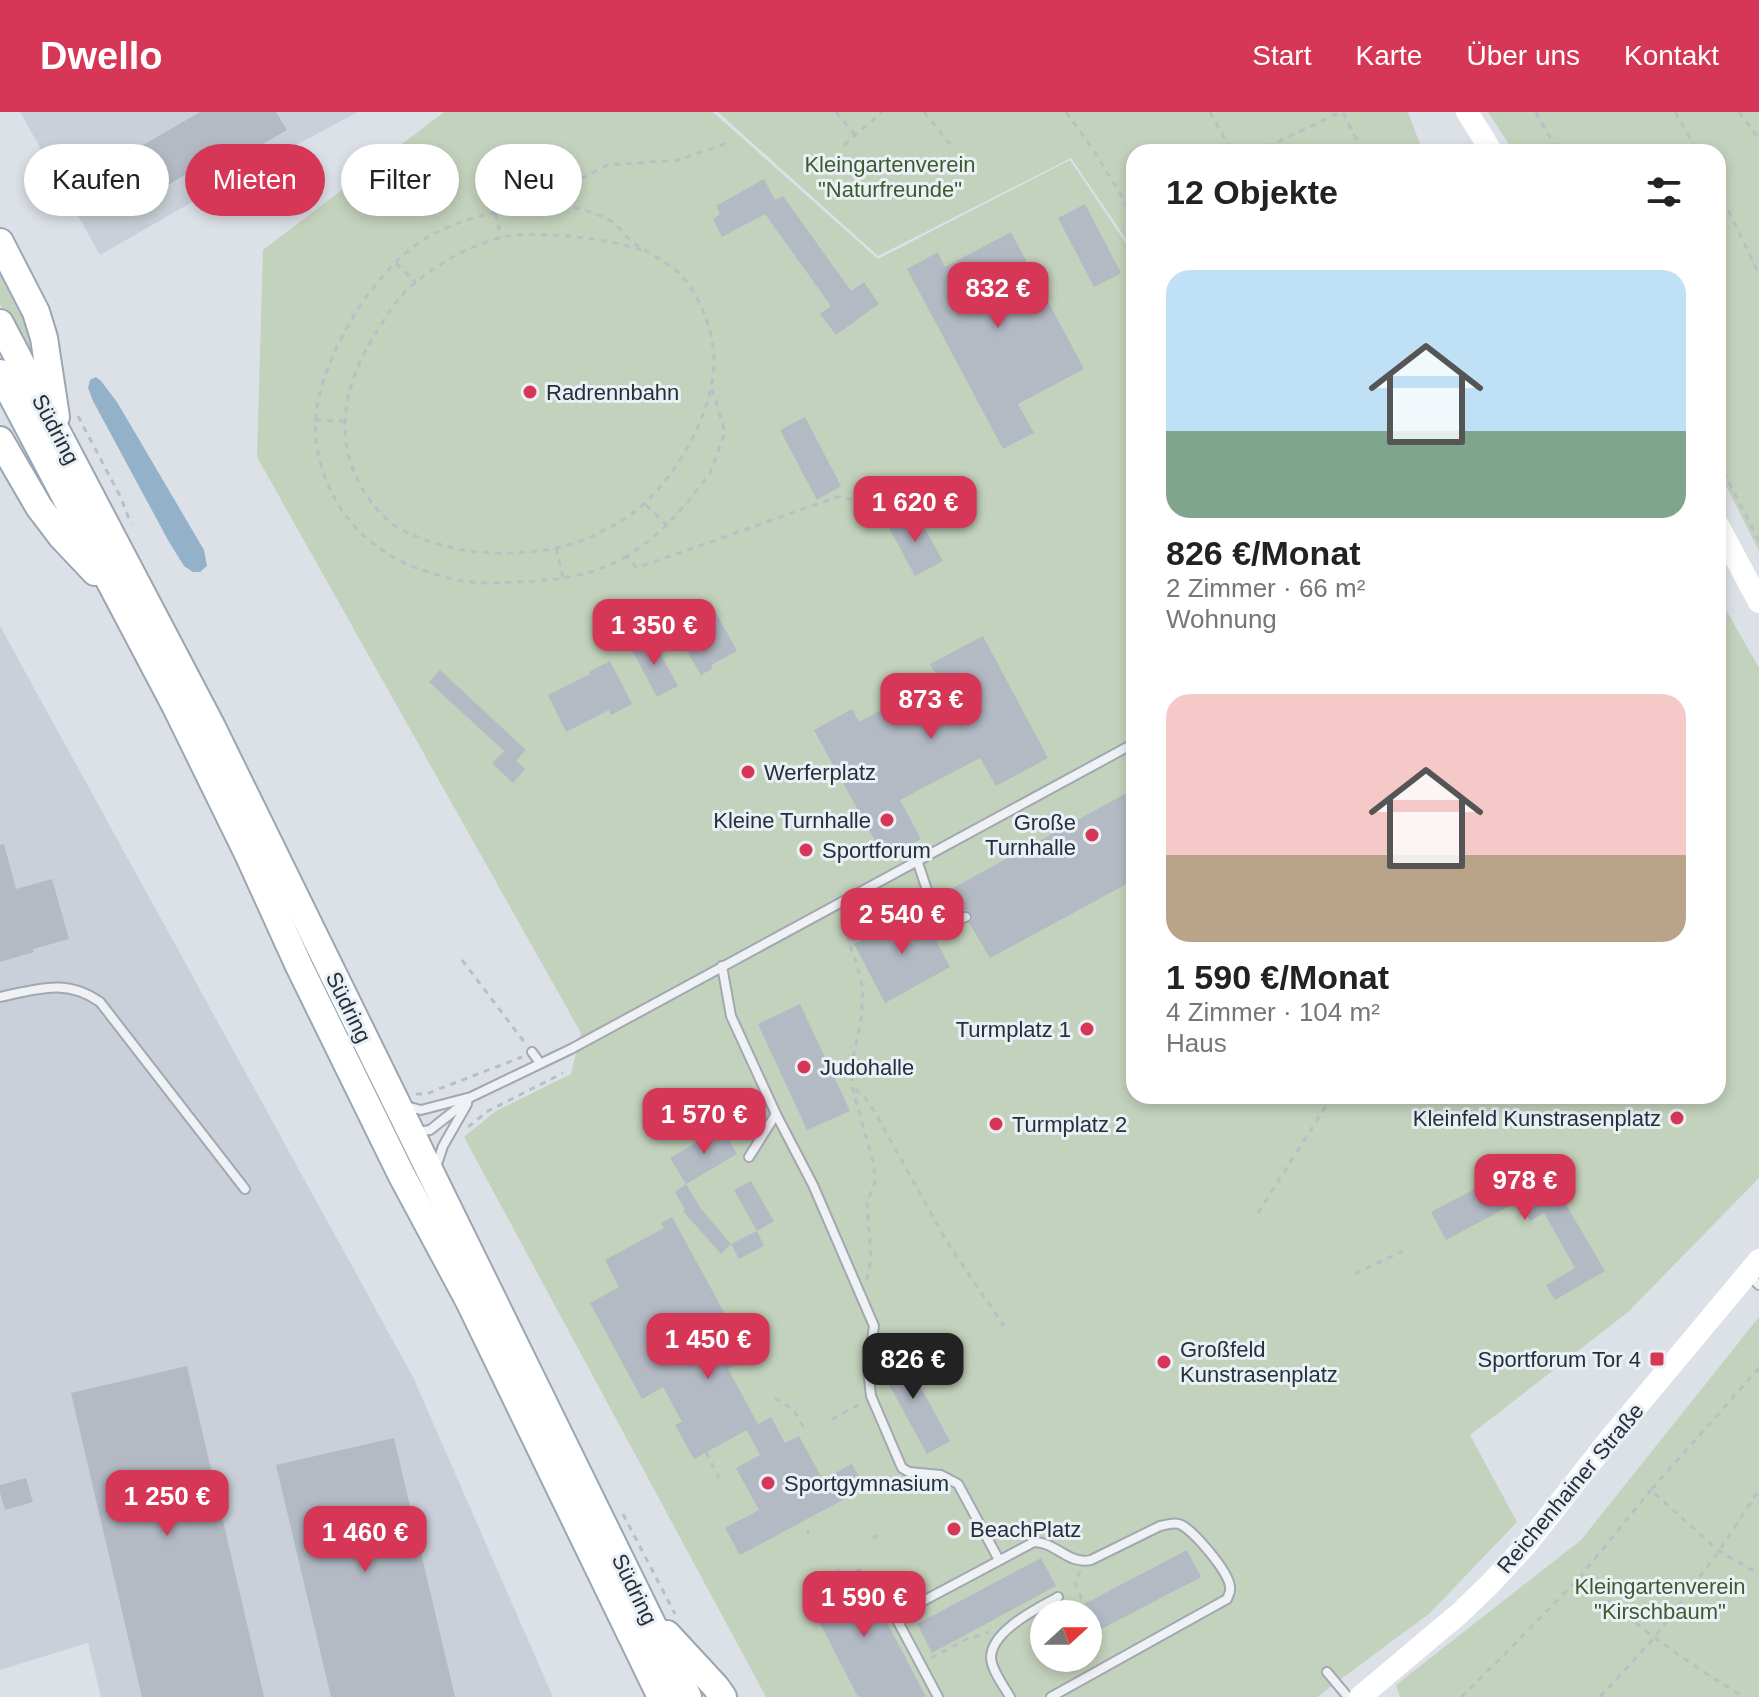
<!DOCTYPE html>
<html lang="de">
<meta charset="utf-8">
<style>
body{margin:0;font-family:Helvetica,sans-serif;background:#f6f6f6;color:#222;height:100vh;display:flex;flex-direction:column;font-size:30px;white-space:nowrap}
*{box-sizing:border-box;margin:0}
p{font-size:26px;color:#767676}
.icon{flex:none;width:44px;height:44px;fill:none;stroke:currentColor;stroke-width:2;stroke-linecap:round;stroke-linejoin:round}
.map{position:relative;flex:1;overflow:hidden}
.sheet{position:absolute;left:1126px;top:32px;width:600px;height:960px;display:flex;flex-direction:column;background:#fff;border-radius:24px;box-shadow:0 4px 12px #0003}
.sheet>*{flex:none}
.guide{position:absolute;left:24px;top:32px;width:760px;height:72px;display:flex;gap:16px}
.needle{width:52px;rotate:69deg}
.fabs{position:absolute;left:1030px;top:1488px;display:grid;gap:16px}
.fabs a{display:grid;place-items:center;width:72px;height:72px;border-radius:50%;background:#fff;box-shadow:0 4px 12px #0003;font-size:40px}
.price{position:absolute;translate:-50% -68px;padding:0 18px;border-radius:16px;background:#d63757;color:#fff;font-size:26px;line-height:52px;filter:drop-shadow(0 2px 4px #0008)}
.price::after{content:'';position:absolute;left:50%;top:48px;width:24px;height:18px;margin-left:-12px;background:inherit;clip-path:polygon(0 0,100% 0,50% 100%)}
.price.current{background:#222;color:#fff}
ul{padding:0;list-style:none}
li{display:grid;align-content:center;gap:16px;height:424px;padding:0 40px}
li span{display:grid;place-items:center;height:248px;border-radius:24px;color:#555}
li>.icon{margin-inline-start:auto}
span .icon{width:144px;height:144px;fill:#fffc;stroke-width:1}
li b{font-size:34px}
h2{display:flex;justify-content:space-between;align-items:center;height:96px;padding:0 40px;font-size:34px}
.tag{padding:0 28px;border-radius:36px;background:#fff;box-shadow:0 4px 12px #0003;font-size:28px;line-height:72px}
.tag.current{background:#d63757;color:#fff}
header{display:flex;align-items:center;gap:48px;box-sizing:border-box;height:112px;padding:0 40px;background:#d63757;color:#fff}
header strong{font-size:38px}
nav{display:flex;gap:44px;margin-inline-start:auto;font-size:28px}
.map>svg:first-child{display:block}
.built{fill:#cad0d9}
.green{fill:#c3d2bc;fill-rule:evenodd}
.water{fill:#94b1ca}
.building{fill:#b3bac4}
.lines{fill:none;stroke-linecap:round;stroke-linejoin:round}
.lane-casing{stroke:#a1a8b1;stroke-width:12}
.primary-casing{stroke:#9aa6b4;stroke-width:30}
.path{stroke:#babfc5;stroke-width:3;stroke-dasharray:6 6;stroke-linecap:butt}
.lane{stroke:#eff1f5;stroke-width:8}
.secondary{stroke:#fff;stroke-width:22}
.primary{stroke:#fff;stroke-width:26}
.poi-dot{fill:#d63757;stroke:#ebf0f5;stroke-width:3}
.labels{text-anchor:middle;stroke-width:6;stroke-linejoin:round;paint-order:stroke}
.park-label{font-size:22px;fill:#3b5b31;stroke:#ebf0f5}
.poi-label{font-size:22px;fill:#252f3e;stroke:#ebf0f5;text-anchor:start}
.street-label{font-size:22px;fill:#252f3e;stroke:#ebf0f5}
</style>
<header>
<strong>Dwello</strong>
<nav><a>Start</a><a>Karte</a><a>Über uns</a><a>Kontakt</a></nav>
</header>
<div class="map">
<svg width="1759" height="1585" viewBox="0 0 1759 1585">
<rect width="100%" height="100%" fill="#dce1e7"/>
<g class="built">
<path d="M 20,0 L 358,0 L 232,67 L 100,143 Z"/>
<path d="M 0,514 L 413,1265 L 553,1585 L 101,1585 L 88,1531 L 0,1558 Z"/>
</g>
<g class="green">
<path d="M 444,0 L 713,0 L 878,147 L 1070,48 L 1134,143 L 1134,984 L 1718,984 L 1718,484 L 1759,556 L 1759,1066 L 1628,1200 L 1470,1323 L 1517,1410 L 1430,1501 L 1317,1585 L 766,1585 L 464,1025 L 496,999 L 571,962 L 581,921 L 257,345 L 263,138 ZM 1044,1502 L 1088,1502 L 1088,1546 L 1044,1546 Z"/>
<path d="M 718,0 L 1408,0 L 1423,40 L 1134,40 L 1134,139 L 1071,46 L 878,144 Z"/>
<path d="M 1488,0 L 1759,0 L 1759,439 L 1718,358 L 1718,40 L 1514,40 Z"/>
<path d="M 0,141 L 25,189 L 45,278 L 0,192 Z"/>
<path d="M 1759,1205 L 1759,1585 L 1400,1585 L 1396,1573 L 1581,1428 Z"/>
</g>
<path class="water" d="M 96,265 L 101,269 L 117,290 L 204,438 L 207,454 L 200,460 L 193,460 L 184,454 L 169,430 L 93,289 L 88,276 L 90,268 Z"/>
<g class="building">
<path d="M 200,0 L 276,0 L 287,18 L 241,44 L 235,34 L 126,97 L 102,57 Z"/>
<path d="M 764,67 L 775,88 L 783,84 L 851,179 L 864,170 L 879,192 L 836,223 L 820,202 L 831,194 L 765,102 L 722,125 L 713,107 L 720,102 L 716,94 Z"/>
<path d="M 1085,92 L 1121,161 L 1094,175 L 1058,106 Z"/>
<path d="M 1011,120 L 1084,257 L 1018,292 L 1034,321 L 1003,337 L 907,157 L 938,140 L 945,155 Z"/>
<path d="M 805,305 L 841,374 L 817,388 L 780,318 Z"/>
<path d="M 915,399 L 943,449 L 915,464 L 888,414 Z"/>
<path d="M 710,490 L 737,539 L 711,553 L 713,556 L 701,563 L 673,516 L 701,500 L 699,496 Z"/>
<path d="M 983,524 L 1048,646 L 996,674 L 980,646 L 900,688 L 921,727 L 885,747 L 814,618 L 852,597 L 859,610 L 939,568 L 930,552 Z"/>
<path d="M 651,525 L 678,574 L 657,585 L 631,536 Z"/>
<path d="M 610,549 L 632,592 L 611,603 L 609,598 L 566,620 L 548,583 L 590,562 L 589,560 Z"/>
<path d="M 440,558 L 526,638 L 516,649 L 525,657 L 513,671 L 492,651 L 504,639 L 429,570 Z"/>
<path d="M 1134,677 L 1134,768 L 990,846 L 969,811 L 973,807 L 972,802 L 968,798 L 962,799 L 951,777 Z"/>
<path d="M 4,732 L 16,777 L 52,767 L 69,827 L 33,837 L 34,840 L 0,850 L 0,733 Z"/>
<path d="M 919,797 L 950,855 L 885,891 L 854,832 Z"/>
<path d="M 800,892 L 850,999 L 807,1018 L 758,912 Z"/>
<path d="M 722,1016 L 737,1042 L 686,1072 L 670,1046 Z"/>
<path d="M 1520,1053 L 1537,1085 L 1555,1074 L 1605,1159 L 1555,1188 L 1546,1173 L 1575,1156 L 1544,1101 L 1530,1109 L 1519,1089 L 1446,1128 L 1431,1100 Z"/>
<path d="M 751,1069 L 774,1109 L 757,1119 L 734,1078 Z"/>
<path d="M 686,1072 L 701,1097 L 731,1132 L 721,1142 L 683,1099 L 685,1098 L 675,1080 Z"/>
<path d="M 672,1105 L 749,1246 L 728,1257 L 758,1312 L 771,1305 L 785,1331 L 799,1324 L 823,1368 L 852,1352 L 865,1376 L 740,1443 L 725,1416 L 759,1398 L 736,1356 L 760,1343 L 747,1318 L 694,1347 L 675,1313 L 682,1310 L 663,1275 L 642,1287 L 590,1191 L 619,1175 L 605,1148 L 664,1116 L 661,1111 Z"/>
<path d="M 757,1119 L 764,1134 L 739,1147 L 731,1132 Z"/>
<path d="M 900,1237 L 950,1329 L 927,1342 L 876,1249 Z"/>
<path d="M 187,1254 L 264,1585 L 142,1585 L 71,1281 Z"/>
<path d="M 394,1326 L 455,1585 L 331,1585 L 276,1353 Z"/>
<path d="M 26,1366 L 33,1390 L 5,1398 L 0,1381 L 0,1373 Z"/>
<path d="M 1187,1438 L 1201,1465 L 1088,1524 L 1088,1502 L 1065,1502 Z"/>
<path d="M 1041,1446 L 1056,1474 L 932,1541 L 917,1512 Z"/>
<path d="M 860,1456 L 892,1520 L 926,1585 L 858,1585 L 806,1484 Z"/>
</g>
<g class="lines">
<g class="lane-casing">
<g id="lane">
<path d="M 917,748 L 927,778 L 953,809 L 966,805"/>
<path d="M 722,854 L 731,904 L 776,1002 L 813,1073 L 874,1214 L 868,1257 L 871,1284 L 902,1356 L 909,1360 L 941,1363 L 958,1372 L 999,1448"/>
<path d="M 0,885 C 37,877 67,866 100,890 L 245,1077"/>
<path d="M 532,940 L 540,951"/>
<path d="M 406,994 L 421,998 L 471,985 L 571,937 L 1131,633"/>
<path d="M 416,1020 L 430,1018 L 468,988"/>
<path d="M 749,1045 L 776,1002"/>
<path d="M 436,1055 L 443,1034 L 467,992"/>
<path d="M 1748,1163 L 1759,1173"/>
<path d="M 1327,1560 L 1348,1585"/>
<path d="M 938,1585 L 895,1504 L 1034,1430 C 1056,1430 1068,1453 1091,1448 L 1160,1414 C 1166,1413 1173,1410 1179,1412 C 1192,1416 1229,1460 1230,1475 C 1231,1480 1229,1482 1227,1487 L 1051,1585"/>
<path d="M 1010,1585 C 1004,1574 992,1559 991,1546 C 991,1518 1039,1496 1058,1485"/>
</g>
</g>
<g class="primary-casing">
<g id="primary">
<path d="M 0,130 L 36,200 L 44,226 L 56,305"/>
<path d="M 0,211 L 211,613 L 688,1585"/>
<path d="M 0,261 L 176,595 L 248,742 L 299,854 L 401,1062 L 469,1189 L 661,1585"/>
<path d="M 0,328 L 39,395 L 61,424 L 95,460"/>
<path d="M 667,1522 L 716,1575 L 723,1585"/>
</g>
</g>
<g class="path">
<path d="M 836,0 L 855,23"/>
<path d="M 924,0 L 950,32"/>
<path d="M 1066,0 L 1094,39 L 1134,104"/>
<path d="M 1210,0 L 1232,40"/>
<path d="M 1536,0 L 1558,40"/>
<path d="M 1675,0 L 1698,40"/>
<path d="M 1739,0 L 1759,27"/>
<path d="M 1343,1 L 1363,40"/>
<path d="M 844,33 L 882,0"/>
<path d="M 1256,40 L 1341,0"/>
<path d="M 1718,77 L 1759,162"/>
<path d="M 528,94 L 608,53 L 679,48 L 730,30"/>
<path d="M 495,101 L 501,125"/>
<path d="M 396,151 L 416,171"/>
<path d="M 712,277 L 725,320 L 710,361 L 687,391 L 667,413 L 650,428 L 627,444 L 637,456 L 837,385 L 858,389"/>
<path d="M 78,304 L 121,386 L 131,412"/>
<path d="M 315,308 L 343,309"/>
<path d="M 1718,349 L 1759,429"/>
<path d="M 646,393 L 667,413"/>
<path d="M 556,436 L 563,466"/>
<path d="M 627,444 C 592,465 553,469 513,470 C 497,471 480,472 464,469 C 448,467 432,461 417,456 C 390,447 364,427 346,404 C 326,377 312,338 316,303 C 322,245 371,163 420,130 C 459,103 534,88 581,97 C 591,100 609,106 616,113 C 625,121 625,126 637,133 C 650,141 666,150 678,160 C 700,182 714,219 714,249 C 714,305 666,386 616,412 C 605,417 593,425 581,429 C 545,443 482,445 445,434 C 426,428 407,423 391,411 C 381,403 372,392 365,381 C 332,329 343,275 374,224 C 384,208 394,190 408,177 C 434,153 468,134 502,125 C 519,121 535,123 551,123 C 585,125 616,129 648,140"/>
<path d="M 462,848 L 525,931"/>
<path d="M 855,977 L 867,988 L 876,1002 L 947,1130 L 1004,1214"/>
<path d="M 416,982 L 426,982 L 522,945"/>
<path d="M 468,1015 L 488,999 L 563,961"/>
<path d="M 1258,1101 L 1326,994"/>
<path d="M 1355,1162 L 1403,1139"/>
<path d="M 867,1168 L 871,1146 L 867,1091 L 875,1070 L 874,1053 L 852,975 L 853,946 L 861,908 L 863,878 L 857,853 L 848,828 L 867,813 L 919,783"/>
<path d="M 885,1229 L 895,1225 L 912,1228 L 921,1247"/>
<path d="M 1759,1256 L 1651,1378 L 1719,1439 L 1759,1462"/>
<path d="M 775,1286 L 794,1298 L 806,1320"/>
<path d="M 832,1307 L 862,1291"/>
<path d="M 706,1340 L 719,1366"/>
<path d="M 623,1402 L 675,1502"/>
<path d="M 807,1418 L 809,1422"/>
<path d="M 873,1426 L 880,1423"/>
<path d="M 837,1457 L 842,1466"/>
<path d="M 1080,1459 L 1075,1472 L 1084,1492"/>
<path d="M 821,1464 L 826,1474"/>
<path d="M 1579,1466 C 1632,1509 1685,1551 1745,1585"/>
<path d="M 931,1546 L 967,1527 L 989,1520"/>
<path d="M 1066,1546 L 1074,1560"/>
<path d="M 1461,1585 L 1496,1551 L 1579,1466 L 1651,1378"/>
<path d="M 1600,1585 L 1654,1526 L 1719,1439 L 1759,1378"/>
</g>
<use href="#lane" class="lane"/>
<g class="secondary">
<path d="M 1467,0 L 1492,40"/>
<path d="M 1718,413 L 1759,490"/>
<path d="M 1360,1585 L 1460,1501 L 1490,1472 L 1527,1432 L 1608,1329 L 1759,1148"/>
</g>
<use href="#primary" class="primary"/>
</g>
<g class="poi-dot">
<circle cx="530" cy="280" r="8"/>
<circle cx="748" cy="660" r="8"/>
<circle cx="887" cy="708" r="8"/>
<circle cx="1092" cy="723" r="8"/>
<circle cx="806" cy="738" r="8"/>
<circle cx="1087" cy="917" r="8"/>
<circle cx="804" cy="955" r="8"/>
<circle cx="1677" cy="1006" r="8"/>
<circle cx="996" cy="1012" r="8"/>
<rect x="1649" y="1239" width="16" height="16" rx="4"/>
<circle cx="1164" cy="1250" r="8"/>
<circle cx="768" cy="1371" r="8"/>
<circle cx="954" cy="1417" r="8"/>
</g>
<g class="labels">
<g class="park-label">
<text x="890" y="60">Kleingartenverein<tspan x="890" dy="25">"Naturfreunde"</tspan></text>
<text x="1660" y="1482">Kleingartenverein<tspan x="1660" dy="25">"Kirschbaum"</tspan></text>
</g>
<g class="poi-label">
<text x="546" y="288">Radrennbahn</text>
<text x="764" y="668">Werferplatz</text>
<text x="871" y="716" text-anchor="end">Kleine Turnhalle</text>
<text x="1076" y="718" text-anchor="end">Große<tspan x="1076" dy="25">Turnhalle</tspan></text>
<text x="822" y="746">Sportforum</text>
<text x="1071" y="925" text-anchor="end">Turmplatz 1</text>
<text x="820" y="963">Judohalle</text>
<text x="1661" y="1014" text-anchor="end">Kleinfeld Kunstrasenplatz</text>
<text x="1012" y="1020">Turmplatz 2</text>
<text x="1180" y="1245">Großfeld<tspan x="1180" dy="25">Kunstrasenplatz</tspan></text>
<text x="1641" y="1255" text-anchor="end">Sportforum Tor 4</text>
<text x="784" y="1379">Sportgymnasium</text>
<text x="970" y="1425">BeachPlatz</text>
</g>
<g class="street-label">
<text transform="translate(56 317) rotate(62)" y="8">Südring</text>
<text transform="translate(349 895) rotate(64)" y="8">Südring</text>
<text transform="translate(1570 1376) rotate(-50)" y="8">Reichenhainer Straße</text>
<text transform="translate(635 1477) rotate(64)" y="8">Südring</text>
</g>
</g>
</svg>
<div class="fabs">
<a><svg class="needle" viewBox="-14 -14 28 28"><path d="M0-13l5 13h-10z" fill="#e53935"/><path d="M0 13l5-13h-10z" fill="#767676"/></svg></a>
</div>
<b class="price" style="left:998px;top:218px">832 €</b>
<b class="price" style="left:915px;top:432px">1 620 €</b>
<b class="price" style="left:654px;top:555px">1 350 €</b>
<b class="price" style="left:931px;top:629px">873 €</b>
<b class="price" style="left:902px;top:844px">2 540 €</b>
<b class="price" style="left:704px;top:1044px">1 570 €</b>
<b class="price" style="left:1525px;top:1110px">978 €</b>
<b class="price" style="left:708px;top:1269px">1 450 €</b>
<b class="price current" style="left:913px;top:1289px">826 €</b>
<b class="price" style="left:167px;top:1426px">1 250 €</b>
<b class="price" style="left:365px;top:1462px">1 460 €</b>
<b class="price" style="left:864px;top:1527px">1 590 €</b>
<div class="guide">
<a class="tag">Kaufen</a>
<a class="tag current">Mieten</a>
<a class="tag">Filter</a>
<a class="tag">Neu</a>
</div>
<section class="sheet">
<h2>12 Objekte<svg class="icon" aria-label="filters" viewBox="0 0 24 24"><path d="M4 7h16M4 17h16"/><circle cx="9" cy="7" r="2"/><circle cx="15" cy="17" r="2"/></svg></h2>
<ul>
<li><span style="background:linear-gradient(#bfe0f5 65%,#7fa58c 0)"><svg class="icon" aria-label="home" viewBox="0 0 24 24"><path d="M3 11l9-7 9 7M6 9v11h12V9"/></svg></span><div><b>826 €/Monat</b><p>2 Zimmer · 66 m²</p><p>Wohnung</p></div></li>
<li><span style="background:linear-gradient(#f6c9c9 65%,#b9a48a 0)"><svg class="icon" aria-label="home" viewBox="0 0 24 24"><path d="M3 11l9-7 9 7M6 9v11h12V9"/></svg></span><div><b>1 590 €/Monat</b><p>4 Zimmer · 104 m²</p><p>Haus</p></div></li>
</ul>
</section>
</div>
